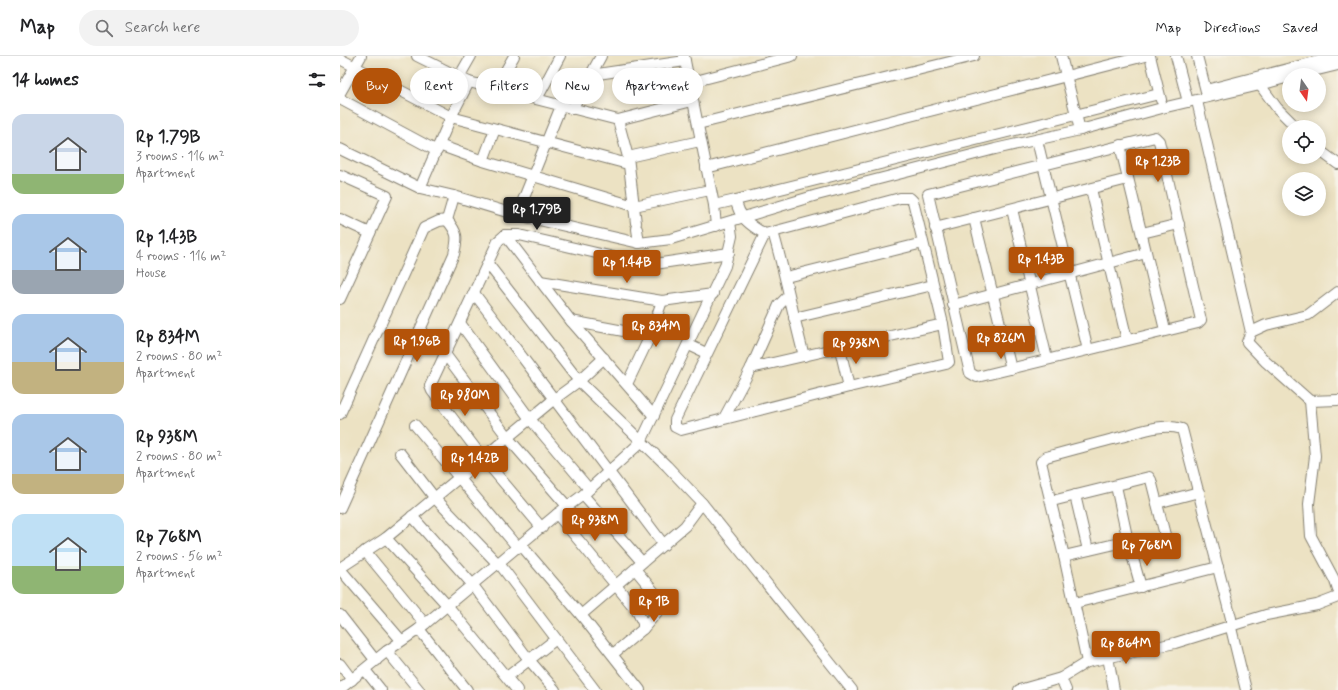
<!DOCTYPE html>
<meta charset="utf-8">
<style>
body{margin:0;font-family:Mynerve,sans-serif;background:#f2f2f2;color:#202124;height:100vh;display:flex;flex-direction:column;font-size:15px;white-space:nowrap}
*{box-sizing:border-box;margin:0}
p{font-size:13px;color:#757577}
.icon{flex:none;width:22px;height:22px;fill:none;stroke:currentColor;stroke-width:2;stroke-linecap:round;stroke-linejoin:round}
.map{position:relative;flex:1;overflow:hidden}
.side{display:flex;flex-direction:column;background:#fff;width:340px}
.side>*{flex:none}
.banner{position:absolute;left:12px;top:12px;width:380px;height:36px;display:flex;gap:8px}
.needle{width:26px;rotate:166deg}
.fabs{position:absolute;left:942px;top:12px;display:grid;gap:8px}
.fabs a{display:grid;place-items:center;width:44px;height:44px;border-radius:50%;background:#fff;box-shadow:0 2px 10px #0003;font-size:20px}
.price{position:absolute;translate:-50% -34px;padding:0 9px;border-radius:4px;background:#b45309;color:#fff;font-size:13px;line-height:26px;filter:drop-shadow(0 1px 2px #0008)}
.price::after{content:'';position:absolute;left:50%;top:24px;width:12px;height:9px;margin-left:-6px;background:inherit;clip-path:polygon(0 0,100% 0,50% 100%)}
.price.on{background:#222;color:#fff}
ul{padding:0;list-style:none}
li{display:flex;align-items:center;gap:12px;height:100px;padding:0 12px}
li span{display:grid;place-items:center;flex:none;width:112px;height:80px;border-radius:12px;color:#555}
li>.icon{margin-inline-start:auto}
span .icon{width:48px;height:48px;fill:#fffc;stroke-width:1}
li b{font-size:17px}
h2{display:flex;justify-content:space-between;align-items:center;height:48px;padding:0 12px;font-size:17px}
.chip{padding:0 14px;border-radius:18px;background:#fff;box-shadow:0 2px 10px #0003;font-size:14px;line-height:36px}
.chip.on{background:#b45309;color:#fff}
header{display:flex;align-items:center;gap:24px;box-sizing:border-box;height:56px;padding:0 20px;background:#fff;border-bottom:1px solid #e0e0e0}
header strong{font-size:19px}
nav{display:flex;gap:22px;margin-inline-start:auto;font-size:14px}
.search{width:280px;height:36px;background:#f2f2f2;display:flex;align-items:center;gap:10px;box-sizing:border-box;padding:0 14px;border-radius:22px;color:#757577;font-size:15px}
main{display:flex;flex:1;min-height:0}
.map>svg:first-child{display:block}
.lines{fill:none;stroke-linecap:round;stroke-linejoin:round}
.minor-casing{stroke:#847f70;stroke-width:12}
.minor{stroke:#fff;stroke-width:10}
</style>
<header>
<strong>Map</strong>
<div class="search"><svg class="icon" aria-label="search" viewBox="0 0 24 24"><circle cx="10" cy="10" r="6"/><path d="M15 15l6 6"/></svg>Search here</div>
<nav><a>Map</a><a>Directions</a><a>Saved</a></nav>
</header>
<main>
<section class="side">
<h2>14 homes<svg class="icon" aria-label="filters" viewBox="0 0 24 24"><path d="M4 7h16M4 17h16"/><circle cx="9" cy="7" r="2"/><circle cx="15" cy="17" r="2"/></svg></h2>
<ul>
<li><span style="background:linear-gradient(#c9d6e8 75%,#8fb573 0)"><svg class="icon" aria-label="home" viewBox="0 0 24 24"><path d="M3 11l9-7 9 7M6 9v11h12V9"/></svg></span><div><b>Rp 1.79B</b><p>3 rooms · 116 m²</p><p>Apartment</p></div></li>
<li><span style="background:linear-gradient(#a9c7e8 70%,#9aa5b1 0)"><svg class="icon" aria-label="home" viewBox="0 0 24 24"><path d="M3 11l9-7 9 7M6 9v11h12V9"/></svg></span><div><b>Rp 1.43B</b><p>4 rooms · 116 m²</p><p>House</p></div></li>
<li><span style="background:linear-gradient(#a9c7e8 60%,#c2b280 0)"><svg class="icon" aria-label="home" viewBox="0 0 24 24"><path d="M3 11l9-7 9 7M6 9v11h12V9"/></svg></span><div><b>Rp 834M</b><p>2 rooms · 80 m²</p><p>Apartment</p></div></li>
<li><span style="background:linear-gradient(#a9c7e8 75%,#c2b280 0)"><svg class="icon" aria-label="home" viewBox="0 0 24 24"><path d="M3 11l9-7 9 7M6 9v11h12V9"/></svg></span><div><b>Rp 938M</b><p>2 rooms · 80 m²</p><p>Apartment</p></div></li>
<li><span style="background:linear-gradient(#bfe0f5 65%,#8fb573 0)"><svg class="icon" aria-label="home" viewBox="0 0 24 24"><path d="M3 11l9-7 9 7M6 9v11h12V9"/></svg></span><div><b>Rp 768M</b><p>2 rooms · 56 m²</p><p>Apartment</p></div></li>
</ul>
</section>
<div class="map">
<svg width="998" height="634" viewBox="0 0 998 634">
<rect width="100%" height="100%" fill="#f7f3e8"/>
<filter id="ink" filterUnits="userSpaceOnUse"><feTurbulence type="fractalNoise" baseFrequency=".025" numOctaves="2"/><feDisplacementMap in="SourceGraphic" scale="8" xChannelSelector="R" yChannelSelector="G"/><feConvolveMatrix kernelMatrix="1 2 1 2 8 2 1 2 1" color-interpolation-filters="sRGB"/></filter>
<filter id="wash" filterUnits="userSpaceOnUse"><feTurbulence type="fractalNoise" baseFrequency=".012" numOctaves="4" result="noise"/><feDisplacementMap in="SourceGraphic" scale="16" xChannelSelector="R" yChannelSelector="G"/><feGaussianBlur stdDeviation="0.9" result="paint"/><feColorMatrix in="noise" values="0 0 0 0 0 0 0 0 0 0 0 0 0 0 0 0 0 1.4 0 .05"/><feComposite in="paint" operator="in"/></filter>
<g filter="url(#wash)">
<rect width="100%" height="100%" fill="#ece2c3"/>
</g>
<g filter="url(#ink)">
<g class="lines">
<g class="minor-casing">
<g id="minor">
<path d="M 77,0 L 129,26 L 278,64 L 352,45"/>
<path d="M 344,0 L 374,149 L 376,170"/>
<path d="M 810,0 L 821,44"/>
<path d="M 836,0 L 848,46"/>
<path d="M 857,0 L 867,39"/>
<path d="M 0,3 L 111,61 L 288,108"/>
<path d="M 251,19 L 345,5"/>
<path d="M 957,19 L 998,9"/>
<path d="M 119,21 L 131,0"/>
<path d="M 348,27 L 452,0"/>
<path d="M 920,29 L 949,21"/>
<path d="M 156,32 L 174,0"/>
<path d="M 866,34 L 998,0"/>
<path d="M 0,37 L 21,0"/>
<path d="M 0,43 L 97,95"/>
<path d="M 197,43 L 220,0"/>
<path d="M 857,45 L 911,276"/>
<path d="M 232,53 L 261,0"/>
<path d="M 278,64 L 288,101 L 296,167"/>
<path d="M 358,68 L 634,0"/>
<path d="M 740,74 L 822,52 L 920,29 L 937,52 L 956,71"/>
<path d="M 815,81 L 819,85 L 861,264 L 858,267 L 637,321 L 630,317 L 588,138 Z"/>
<path d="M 697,84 L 748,294"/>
<path d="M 99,89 L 143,105 L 294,150 L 370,134"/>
<path d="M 780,89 L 825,274"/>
<path d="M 0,93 L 80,132 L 114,140 L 177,159 L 299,187 L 331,183 L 477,139 L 655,93 L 740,74 L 721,0"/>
<path d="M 979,94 L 998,108"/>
<path d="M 288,101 L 360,85"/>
<path d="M 143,105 L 155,73"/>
<path d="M 366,112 L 805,0"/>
<path d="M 0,119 L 47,140 L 0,243"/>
<path d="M 80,132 L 111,61 L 129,26"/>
<path d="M 751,133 L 787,284"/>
<path d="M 374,149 L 396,144"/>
<path d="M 672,153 L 707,303"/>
<path d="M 177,159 L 221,50"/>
<path d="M 634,162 L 671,313"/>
<path d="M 0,163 L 30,177"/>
<path d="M 107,164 L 114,140"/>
<path d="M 595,172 L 788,123"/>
<path d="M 297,173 L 299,187"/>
<path d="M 433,176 C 445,217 453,259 464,300"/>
<path d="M 802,177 L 839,168"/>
<path d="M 425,178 L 335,364 L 335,371 L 341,374 L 509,331 L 606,308 L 609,306 L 603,268 L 573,145 L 570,142 L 560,142 L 425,178 C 411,170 398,161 396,144 L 819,38"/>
<path d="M 165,179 L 231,265 L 314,360"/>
<path d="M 148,208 L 239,325 L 327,410 L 362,447 L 512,634"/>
<path d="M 446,221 L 583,187"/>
<path d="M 200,225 L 322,245 L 373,238"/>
<path d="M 998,236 L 968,259 L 926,269 L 911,276 L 907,286 L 926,306 L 970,345 L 975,400 L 969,448 L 971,480 L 995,525 L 998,534"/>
<path d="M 134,237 L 324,489"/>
<path d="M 613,249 L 806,197"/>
<path d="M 454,262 L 593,229"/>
<path d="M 231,265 L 310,280"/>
<path d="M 120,267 L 190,363 L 249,433"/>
<path d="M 349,289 L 366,297"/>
<path d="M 500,293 L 509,331"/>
<path d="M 105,298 L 168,382 L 227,450"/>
<path d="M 411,312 L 603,268"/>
<path d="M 287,328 L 310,280 L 322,245"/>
<path d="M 970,345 L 998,344"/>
<path d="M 0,358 L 84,172 L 99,165 L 107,164"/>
<path d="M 384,362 L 411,312 L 439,249 L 448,240"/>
<path d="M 75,369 L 178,492"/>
<path d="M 60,397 L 94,441 L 157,507"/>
<path d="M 776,430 L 788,485 L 801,531"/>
<path d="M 243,439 L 302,506"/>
<path d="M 735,439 L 748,494"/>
<path d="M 712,445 L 809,421 L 811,424 L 825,479 L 825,487 L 819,492 L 792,498"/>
<path d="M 817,447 L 859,436"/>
<path d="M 0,452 L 114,198 C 118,181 118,177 107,164"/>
<path d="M 217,458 L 297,555 L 303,567 L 303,573 L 273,598"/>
<path d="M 72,460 L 132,528 L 190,605 L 215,634"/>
<path d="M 202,472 L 142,401 L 92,335 L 90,330 L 158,185 L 165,179 L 179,179 L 308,209 L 389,197"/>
<path d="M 46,482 L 107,549 L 177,634"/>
<path d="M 181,489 L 241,559 L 300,634"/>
<path d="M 25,495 L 85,568"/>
<path d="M 724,500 L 788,485"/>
<path d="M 158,506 L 255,634"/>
<path d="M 0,512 L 46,482 L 213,344 L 239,325 L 264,302"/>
<path d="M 0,513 L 61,584"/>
<path d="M 295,513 L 324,548 L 303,573"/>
<path d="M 735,547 L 878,511"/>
<path d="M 0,559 L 36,605"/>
<path d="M 241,559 L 345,470 L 362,447"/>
<path d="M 79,573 L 127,634"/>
<path d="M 47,595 L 79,634"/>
<path d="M 768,601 L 774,634"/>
<path d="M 747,606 L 724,500 L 701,406 L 706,401 C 729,395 753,388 777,382 C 798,377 821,366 842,373 L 891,562 L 891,572 L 906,634"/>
<path d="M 0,608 L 12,624"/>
<path d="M 25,614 L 41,634"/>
<path d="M 167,621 L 216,583"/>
<path d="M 721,622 L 726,634"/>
<path d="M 0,633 L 47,595 L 79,573 L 217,458 L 243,439 L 301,386 L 385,210 L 392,180 L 390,166"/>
<path d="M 679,634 L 721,622 L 747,606 L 835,587 L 926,559 L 977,549 L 998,541"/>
</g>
</g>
<use href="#minor" class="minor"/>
</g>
</g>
</svg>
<div class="fabs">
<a><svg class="needle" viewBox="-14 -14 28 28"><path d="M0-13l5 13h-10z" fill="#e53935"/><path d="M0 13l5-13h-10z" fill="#757577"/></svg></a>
<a><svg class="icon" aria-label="locate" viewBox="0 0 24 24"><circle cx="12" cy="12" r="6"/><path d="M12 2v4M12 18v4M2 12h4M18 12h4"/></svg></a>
<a><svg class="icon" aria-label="layers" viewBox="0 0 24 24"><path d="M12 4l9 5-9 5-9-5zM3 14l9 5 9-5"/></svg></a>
</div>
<b class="price" style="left:818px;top:127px">Rp 1.23B</b>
<b class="price on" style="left:197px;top:175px">Rp 1.79B</b>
<b class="price" style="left:701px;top:225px">Rp 1.43B</b>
<b class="price" style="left:287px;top:228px">Rp 1.44B</b>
<b class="price" style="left:316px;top:292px">Rp 834M</b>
<b class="price" style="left:661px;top:304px">Rp 826M</b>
<b class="price" style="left:77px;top:307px">Rp 1.96B</b>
<b class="price" style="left:516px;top:309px">Rp 938M</b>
<b class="price" style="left:125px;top:361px">Rp 980M</b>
<b class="price" style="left:135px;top:424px">Rp 1.42B</b>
<b class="price" style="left:255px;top:486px">Rp 938M</b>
<b class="price" style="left:807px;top:511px">Rp 768M</b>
<b class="price" style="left:314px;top:567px">Rp 1B</b>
<b class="price" style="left:786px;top:609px">Rp 864M</b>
<div class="banner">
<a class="chip on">Buy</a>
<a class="chip">Rent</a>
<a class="chip">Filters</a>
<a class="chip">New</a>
<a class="chip">Apartment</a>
</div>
</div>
</main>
